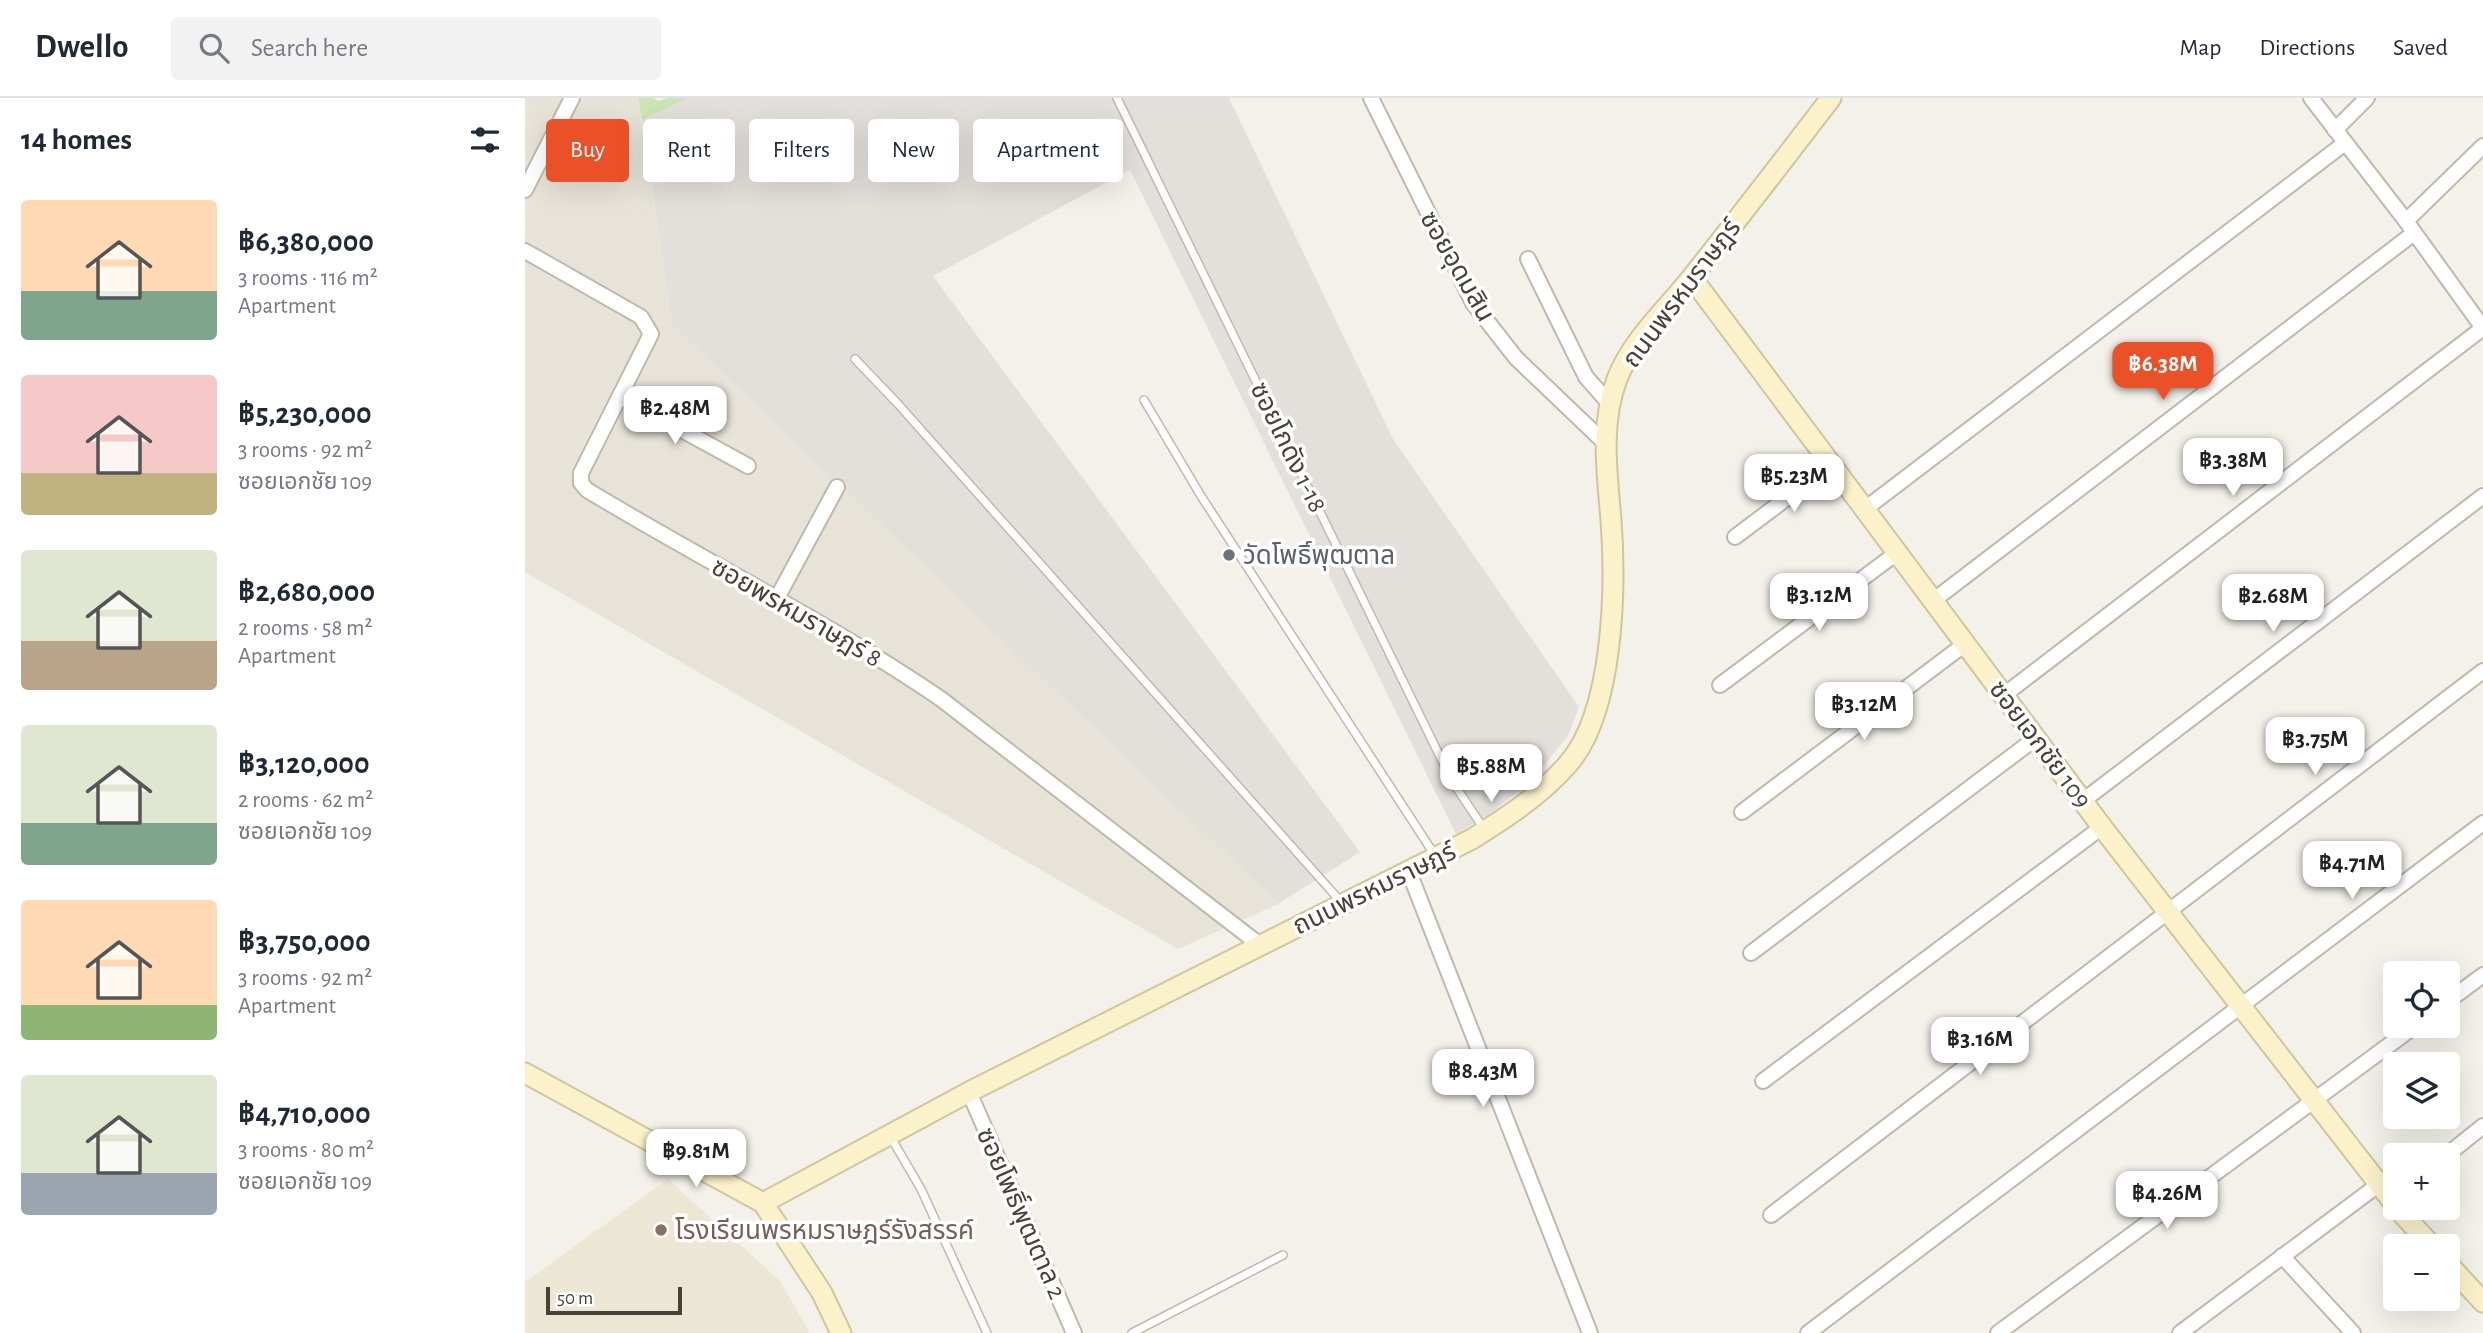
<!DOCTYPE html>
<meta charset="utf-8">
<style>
body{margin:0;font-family:"Alegreya Sans","Noto Sans Thai",sans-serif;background:#f2f2f3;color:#1f2937;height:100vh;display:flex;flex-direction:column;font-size:26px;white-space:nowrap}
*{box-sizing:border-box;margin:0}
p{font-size:23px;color:#747a83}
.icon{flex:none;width:38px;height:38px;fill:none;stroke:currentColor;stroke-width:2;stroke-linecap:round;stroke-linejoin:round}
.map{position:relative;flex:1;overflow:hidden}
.panel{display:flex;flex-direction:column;background:#fff;width:525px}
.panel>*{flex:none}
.top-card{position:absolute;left:21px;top:21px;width:665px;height:63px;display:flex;gap:14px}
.controls{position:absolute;left:1858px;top:863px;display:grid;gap:14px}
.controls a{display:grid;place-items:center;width:77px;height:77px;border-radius:7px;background:#fff;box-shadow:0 7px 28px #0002;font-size:35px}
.scale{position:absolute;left:21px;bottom:18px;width:136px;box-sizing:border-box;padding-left:7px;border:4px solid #474238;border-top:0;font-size:19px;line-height:24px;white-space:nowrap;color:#474238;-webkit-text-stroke:5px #fff;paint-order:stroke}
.price{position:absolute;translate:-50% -60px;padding:0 16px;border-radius:14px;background:#fff;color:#222;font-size:23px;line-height:46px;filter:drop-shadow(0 2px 4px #0008)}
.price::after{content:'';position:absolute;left:50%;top:42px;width:21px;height:16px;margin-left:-10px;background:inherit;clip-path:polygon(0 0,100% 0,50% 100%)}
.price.current{background:#eb5129;color:#fff}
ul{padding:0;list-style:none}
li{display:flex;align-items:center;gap:21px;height:175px;padding:0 21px}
li span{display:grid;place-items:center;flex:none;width:196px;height:140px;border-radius:7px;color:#555}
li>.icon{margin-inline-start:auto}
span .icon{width:84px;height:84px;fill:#fffc;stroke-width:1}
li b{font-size:30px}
h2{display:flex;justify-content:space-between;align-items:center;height:84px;padding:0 21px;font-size:30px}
.pill{padding:0 24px;border-radius:7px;background:#fff;box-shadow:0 7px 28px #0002;font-size:24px;line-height:63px}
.pill.current{background:#eb5129;color:#fff}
header{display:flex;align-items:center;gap:42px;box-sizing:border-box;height:98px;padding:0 35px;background:#fff;border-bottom:2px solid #e0e1e3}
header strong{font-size:33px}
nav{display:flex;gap:38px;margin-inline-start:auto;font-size:24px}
.search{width:490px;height:63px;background:#f2f2f3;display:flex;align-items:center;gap:18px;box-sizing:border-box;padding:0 24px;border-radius:7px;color:#747a83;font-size:26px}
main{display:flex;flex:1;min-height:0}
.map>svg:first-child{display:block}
.residential{fill:#e7e3d8}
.industrial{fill:#e3e0db}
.education{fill:#ece6d5}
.green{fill:#cde5b5}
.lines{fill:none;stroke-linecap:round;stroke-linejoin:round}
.lane-casing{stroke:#bfb9ad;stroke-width:10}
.street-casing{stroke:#bfb9ad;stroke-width:18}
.secondary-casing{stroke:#d0c69c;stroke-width:23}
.lane{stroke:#fff;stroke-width:7}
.street{stroke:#fff;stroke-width:14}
.secondary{stroke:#fbf2cc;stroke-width:19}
.worship-dot{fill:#6b7280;stroke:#fff;stroke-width:2.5}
.education-dot{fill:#8d6e63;stroke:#fff;stroke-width:2.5}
.labels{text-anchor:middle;stroke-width:7;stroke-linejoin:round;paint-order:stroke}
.street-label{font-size:26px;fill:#474238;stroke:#fff}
.worship-label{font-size:26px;fill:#5b616d;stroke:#fff;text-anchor:start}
.education-label{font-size:26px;fill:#785e54;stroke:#fff;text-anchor:start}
</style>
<header>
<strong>Dwello</strong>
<div class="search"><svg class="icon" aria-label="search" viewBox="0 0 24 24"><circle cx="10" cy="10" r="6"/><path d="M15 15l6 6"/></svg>Search here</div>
<nav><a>Map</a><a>Directions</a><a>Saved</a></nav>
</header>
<main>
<section class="panel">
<h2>14 homes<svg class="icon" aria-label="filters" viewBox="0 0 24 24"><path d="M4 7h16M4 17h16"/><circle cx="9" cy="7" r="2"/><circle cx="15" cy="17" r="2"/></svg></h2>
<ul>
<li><span style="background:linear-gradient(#ffd9b3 65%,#7fa58c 0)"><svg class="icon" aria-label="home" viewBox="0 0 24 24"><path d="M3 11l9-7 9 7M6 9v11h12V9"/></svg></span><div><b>฿6,380,000</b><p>3 rooms · 116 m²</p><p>Apartment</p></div></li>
<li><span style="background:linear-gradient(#f6c9c9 70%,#c2b280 0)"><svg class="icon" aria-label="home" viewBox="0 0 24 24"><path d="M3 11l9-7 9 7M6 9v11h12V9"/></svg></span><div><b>฿5,230,000</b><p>3 rooms · 92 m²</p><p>ซอยเอกชัย 109</p></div></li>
<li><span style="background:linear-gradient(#dfe7d0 65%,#b9a48a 0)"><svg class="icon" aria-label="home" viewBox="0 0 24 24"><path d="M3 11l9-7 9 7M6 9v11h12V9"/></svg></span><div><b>฿2,680,000</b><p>2 rooms · 58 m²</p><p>Apartment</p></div></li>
<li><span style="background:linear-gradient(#dfe7d0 70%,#7fa58c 0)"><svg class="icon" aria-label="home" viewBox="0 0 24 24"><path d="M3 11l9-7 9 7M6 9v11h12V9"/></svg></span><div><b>฿3,120,000</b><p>2 rooms · 62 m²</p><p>ซอยเอกชัย 109</p></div></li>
<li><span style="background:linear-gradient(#ffd9b3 75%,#8fb573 0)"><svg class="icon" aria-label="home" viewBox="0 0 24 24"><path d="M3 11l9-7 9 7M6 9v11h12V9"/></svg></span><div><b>฿3,750,000</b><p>3 rooms · 92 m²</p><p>Apartment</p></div></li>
<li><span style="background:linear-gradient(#dfe7d0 70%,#9aa5b1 0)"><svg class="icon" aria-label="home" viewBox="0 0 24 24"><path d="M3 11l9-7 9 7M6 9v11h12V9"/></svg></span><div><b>฿4,710,000</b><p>3 rooms · 80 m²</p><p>ซอยเอกชัย 109</p></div></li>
</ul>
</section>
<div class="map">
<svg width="1958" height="1235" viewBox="0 0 1958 1235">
<rect width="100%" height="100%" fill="#f4f1ea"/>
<path class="residential" d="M 0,0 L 113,0 L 147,227 L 753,806 L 653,851 L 0,474 Z"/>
<path class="industrial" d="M 162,0 L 704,0 L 868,341 L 1054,609 L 1043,638 L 1003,686 L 962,718 L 931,736 L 605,72 L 408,178 L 835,754 L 753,806 L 147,227 L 117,23 Z"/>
<path class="education" d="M 143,1081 L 255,1183 L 285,1235 L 0,1235 L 0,1184 Z"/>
<path class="green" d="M 113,0 L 129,0 L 133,3 L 143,0 L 162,0 L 117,23 Z"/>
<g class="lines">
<g class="lane-casing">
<g id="lane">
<path d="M 592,0 L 927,683 L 959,731"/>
<path d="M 330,261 L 373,306 L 817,805"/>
<path d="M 619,302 L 676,398 L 909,756"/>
<path d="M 365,1038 L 396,1091 L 462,1235"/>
<path d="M 607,1235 L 758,1157"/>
</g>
</g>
<g class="street-casing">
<g id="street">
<path d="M 846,0 L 948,205 L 991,260 L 1080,345"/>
<path d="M 1786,0 L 1881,123 L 1958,230"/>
<path d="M 1810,32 L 1842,0"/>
<path d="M 0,92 L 47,0"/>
<path d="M 1881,123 L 1958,48"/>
<path d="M 0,153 L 116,219 L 126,236 L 56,375 L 56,385 L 62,392 C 179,463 303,524 416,601 L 735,847"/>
<path d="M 1003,161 L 1061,279 L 1084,305"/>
<path d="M 95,298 L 223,368"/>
<path d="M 1340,411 L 1820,45"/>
<path d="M 1210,439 L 1307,366"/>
<path d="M 251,502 L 312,389"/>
<path d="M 1409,502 L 1889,135"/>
<path d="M 1195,587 L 1373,454"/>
<path d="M 1479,597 L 1958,230"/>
<path d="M 1559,702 L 1958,398"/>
<path d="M 1217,714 L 1440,546"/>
<path d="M 884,774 L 1065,1235"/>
<path d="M 1226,855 L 1511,640"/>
<path d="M 1923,903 L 1958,877"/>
<path d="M 1238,983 L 1577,729"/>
<path d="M 444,994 L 549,1235"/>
<path d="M 1922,1057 L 1958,1028"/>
<path d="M 1246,1117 L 1958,573"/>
<path d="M 1757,1158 L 1828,1235"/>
<path d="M 1283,1235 L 1958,725"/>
<path d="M 1473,1235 L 1890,928"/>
<path d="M 1655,1235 L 1853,1087"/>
</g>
</g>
<g class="secondary-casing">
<g id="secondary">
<path d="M 1167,180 L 1577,729 L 1871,1108"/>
<path d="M 0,975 L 238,1105 L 297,1195 L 316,1235"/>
<path d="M 238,1105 L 444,994 L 947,741 C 982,719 1016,697 1043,666 C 1089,614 1091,489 1086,422 C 1082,374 1075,326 1092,281 C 1107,242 1141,212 1167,179 C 1214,120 1260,60 1306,0"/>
<path d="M 1872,1110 L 1907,1148"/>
<path d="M 1923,1166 L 1958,1204"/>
</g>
</g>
<use href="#lane" class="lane"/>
<use href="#street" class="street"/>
<use href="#secondary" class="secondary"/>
</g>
<circle class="worship-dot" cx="704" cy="457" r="7"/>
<circle class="education-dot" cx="136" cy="1132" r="7"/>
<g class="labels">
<g class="street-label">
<text transform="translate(933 168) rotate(60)" y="9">ซอยอุดมสิน</text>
<text transform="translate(1156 195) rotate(-53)" y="9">ถนนพรหมราษฎร์</text>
<text transform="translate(764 349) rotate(64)" y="9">ซอยโกดัง 1-18</text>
<text transform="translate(272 514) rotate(30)" y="9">ซอยพรหมราษฎร์ 8</text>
<text transform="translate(1516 646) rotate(53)" y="9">ซอยเอกชัย 109</text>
<text transform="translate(849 790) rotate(-26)" y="9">ถนนพรหมราษฎร์</text>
<text transform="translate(497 1115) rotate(66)" y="9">ซอยโพธิ์พุฒตาล 2</text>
</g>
<g class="worship-label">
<text x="718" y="466">วัดโพธิ์พุฒตาล</text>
</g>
<g class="education-label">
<text x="150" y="1141">โรงเรียนพรหมราษฎร์รังสรรค์</text>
</g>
</g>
</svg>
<div class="controls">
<a><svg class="icon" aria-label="locate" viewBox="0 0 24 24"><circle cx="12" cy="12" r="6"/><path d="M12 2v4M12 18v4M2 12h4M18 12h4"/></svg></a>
<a><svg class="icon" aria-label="layers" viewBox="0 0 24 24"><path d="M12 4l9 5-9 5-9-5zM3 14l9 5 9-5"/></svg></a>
<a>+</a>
<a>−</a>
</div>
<div class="scale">50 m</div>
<b class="price current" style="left:1638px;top:304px">฿6.38M</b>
<b class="price" style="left:150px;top:348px">฿2.48M</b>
<b class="price" style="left:1708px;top:400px">฿3.38M</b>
<b class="price" style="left:1269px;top:416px">฿5.23M</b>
<b class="price" style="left:1294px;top:535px">฿3.12M</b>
<b class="price" style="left:1748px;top:536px">฿2.68M</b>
<b class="price" style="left:1339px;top:644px">฿3.12M</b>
<b class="price" style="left:1790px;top:679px">฿3.75M</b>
<b class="price" style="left:966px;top:706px">฿5.88M</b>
<b class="price" style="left:1827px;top:803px">฿4.71M</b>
<b class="price" style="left:1455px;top:979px">฿3.16M</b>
<b class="price" style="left:958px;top:1011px">฿8.43M</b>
<b class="price" style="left:171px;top:1091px">฿9.81M</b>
<b class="price" style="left:1642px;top:1133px">฿4.26M</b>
<div class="top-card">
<a class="pill current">Buy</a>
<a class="pill">Rent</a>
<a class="pill">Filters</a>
<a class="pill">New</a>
<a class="pill">Apartment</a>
</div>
</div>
</main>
